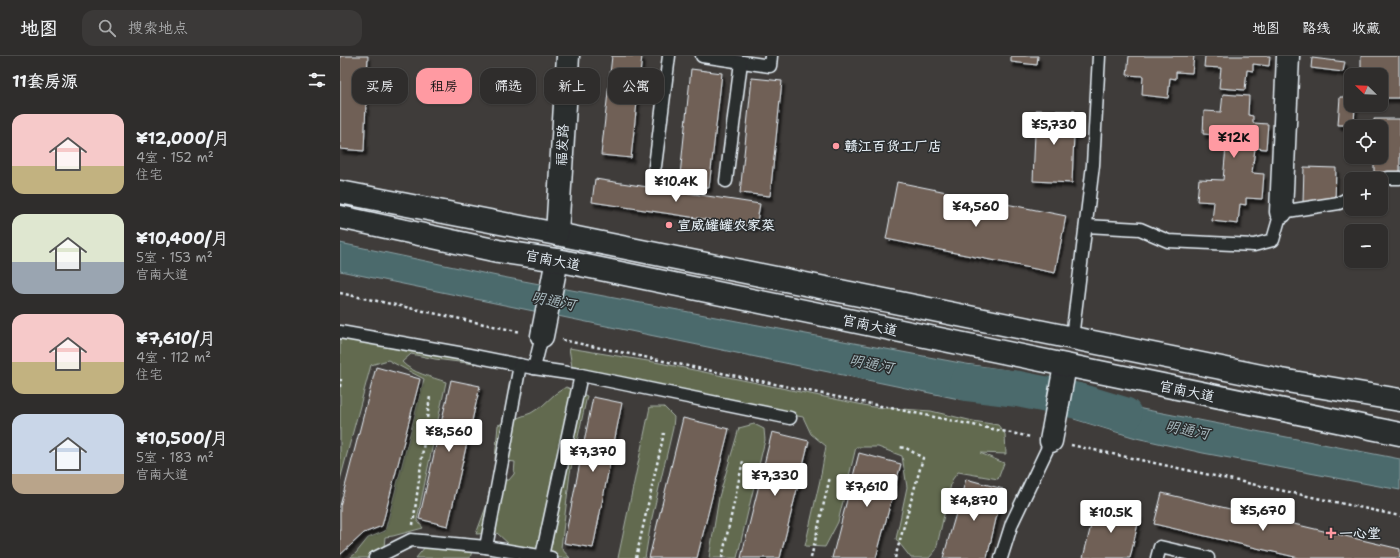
<!DOCTYPE html>
<html lang="zh">
<meta charset="utf-8">
<style>
body{margin:0;font-family:"Shantell Sans","LXGW WenKai TC",sans-serif;background:#3b3938;color:#f1f3f6;height:100vh;display:flex;flex-direction:column;font-size:15px;white-space:nowrap}
*{box-sizing:border-box;margin:0}
p{font-size:13px;color:#a7a8a9}
.icon{flex:none;width:22px;height:22px;fill:none;stroke:currentColor;stroke-width:2;stroke-linecap:round;stroke-linejoin:round}
.map{position:relative;flex:1;overflow:hidden}
.drawer{display:flex;flex-direction:column;background:#2f2d2c;width:340px}
.drawer>*{flex:none}
.hud{position:absolute;left:12px;top:12px;width:380px;height:36px;display:flex;gap:8px}
.needle{width:26px;rotate:293deg}
.tools{position:absolute;left:1004px;top:12px;display:grid;gap:8px}
.tools a{display:grid;place-items:center;width:44px;height:44px;border-radius:8px;background:#2f2d2c;box-shadow:0 1px 3px #0004,0 0 0 1px #4a4948;font-size:20px}
.price{position:absolute;translate:-50% -34px;padding:0 9px;border-radius:4px;background:#fff;color:#222;font-size:13px;line-height:26px;filter:drop-shadow(0 1px 2px #0008)}
.price::after{content:'';position:absolute;left:50%;top:24px;width:12px;height:9px;margin-left:-6px;background:inherit;clip-path:polygon(0 0,100% 0,50% 100%)}
.price.active{background:#ff9aa2;color:#111}
ul{padding:0;list-style:none}
li{display:flex;align-items:center;gap:12px;height:100px;padding:0 12px}
li span{display:grid;place-items:center;flex:none;width:112px;height:80px;border-radius:12px;color:#555}
li>.icon{margin-inline-start:auto}
span .icon{width:48px;height:48px;fill:#fffc;stroke-width:1}
li b{font-size:17px}
h2{display:flex;justify-content:space-between;align-items:center;height:48px;padding:0 12px;font-size:17px}
.tag{padding:0 14px;border-radius:12px;background:#2f2d2c;box-shadow:0 1px 3px #0004,0 0 0 1px #4a4948;font-size:14px;line-height:36px}
.tag.active{background:#ff9aa2;color:#111}
header{display:flex;align-items:center;gap:24px;box-sizing:border-box;height:56px;padding:0 20px;background:#2f2d2c;border-bottom:1px solid #4a4948}
header strong{font-size:19px}
nav{display:flex;gap:22px;margin-inline-start:auto;font-size:14px}
.search{width:280px;height:36px;background:#3b3938;display:flex;align-items:center;gap:10px;box-sizing:border-box;padding:0 14px;border-radius:12px;color:#a7a8a9;font-size:15px}
main{display:flex;flex:1;min-height:0}
.map>svg:first-child{display:block}
.green{fill:#626a50;stroke:#a5aea4}
.water{fill:#4b6a6c;stroke:#8aa0a4}
.lines{fill:none;stroke-linecap:round;stroke-linejoin:round}
.river{stroke:#4b6a6c;stroke-width:36}
.building{fill:#706057;stroke:#e8f1f8;filter:url(#shadow)}
.lane-casing{stroke:#e8f1f8;stroke-width:15}
.street-casing{stroke:#e8f1f8;stroke-width:25}
.secondary-casing{stroke:#e8f1f8;stroke-width:25}
.path{stroke:#e8f1f8;stroke-width:2.5;stroke-dasharray:3 3;stroke-linecap:butt}
.lane{stroke:#2a2d2e;stroke-width:12}
.street{stroke:#2a2d2e;stroke-width:22}
.secondary{stroke:#2a2d2e;stroke-width:22}
.poi-dot{fill:#ff9aa2;stroke:#2a2d2e;stroke-width:1.5}
.labels{text-anchor:middle;stroke-width:3;stroke-linejoin:round;paint-order:stroke}
.street-label{font-size:14px;fill:#e8f1f8;stroke:#2a2d2e}
.poi-label{font-size:14px;font-weight:bold;fill:#e8f1f8;stroke:#2a2d2e;text-anchor:start}
.water-label{font-size:15px;font-style:italic;fill:#a9bbc0;stroke:#2a2d2e}
</style>
<header>
<strong>地图</strong>
<div class="search"><svg class="icon" aria-label="search" viewBox="0 0 24 24"><circle cx="10" cy="10" r="6"/><path d="M15 15l6 6"/></svg>搜索地点</div>
<nav><a>地图</a><a>路线</a><a>收藏</a></nav>
</header>
<main>
<section class="drawer">
<h2>11套房源<svg class="icon" aria-label="filters" viewBox="0 0 24 24"><path d="M4 7h16M4 17h16"/><circle cx="9" cy="7" r="2"/><circle cx="15" cy="17" r="2"/></svg></h2>
<ul>
<li><span style="background:linear-gradient(#f6c9c9 65%,#c2b280 0)"><svg class="icon" aria-label="home" viewBox="0 0 24 24"><path d="M3 11l9-7 9 7M6 9v11h12V9"/></svg></span><div><b>¥12,000/月</b><p>4室 · 152 m²</p><p>住宅</p></div></li>
<li><span style="background:linear-gradient(#dfe7d0 60%,#9aa5b1 0)"><svg class="icon" aria-label="home" viewBox="0 0 24 24"><path d="M3 11l9-7 9 7M6 9v11h12V9"/></svg></span><div><b>¥10,400/月</b><p>5室 · 153 m²</p><p>官南大道</p></div></li>
<li><span style="background:linear-gradient(#f6c9c9 60%,#c2b280 0)"><svg class="icon" aria-label="home" viewBox="0 0 24 24"><path d="M3 11l9-7 9 7M6 9v11h12V9"/></svg></span><div><b>¥7,610/月</b><p>4室 · 112 m²</p><p>住宅</p></div></li>
<li><span style="background:linear-gradient(#c9d6e8 75%,#b9a48a 0)"><svg class="icon" aria-label="home" viewBox="0 0 24 24"><path d="M3 11l9-7 9 7M6 9v11h12V9"/></svg></span><div><b>¥10,500/月</b><p>5室 · 183 m²</p><p>官南大道</p></div></li>
</ul>
</section>
<div class="map">
<svg width="1060" height="502" viewBox="0 0 1060 502">
<defs>
<filter id="shadow"><feDropShadow dx="2.5" dy="4.5" stdDeviation="1" flood-color="#0009"/></filter>
</defs>
<rect width="100%" height="100%" fill="#3f3c3a"/>
<filter id="ink" filterUnits="userSpaceOnUse"><feTurbulence type="fractalNoise" baseFrequency=".025" numOctaves="2"/><feDisplacementMap in="SourceGraphic" scale="8" xChannelSelector="R" yChannelSelector="G"/><feConvolveMatrix kernelMatrix="1 2 1 2 8 2 1 2 1" color-interpolation-filters="sRGB"/></filter>
<g filter="url(#ink)">
<g class="green">
<path d="M 0,281 L 120,303 L 135,308 L 95,303 L 71,298 L 62,306 C 72,317 92,321 106,326 L 77,464 L 83,472 L 53,480 L 45,481 L 44,491 L 45,502 L 10,502 L 16,497 L 28,482 L 45,475 L 84,323 L 48,304 L 31,309 L 0,424 Z"/>
<path d="M 229,292 L 320,307 L 533,351 L 591,355 L 633,365 L 658,369 L 665,378 L 666,398 L 640,397 L 664,407 L 658,423 L 618,416 L 612,424 L 596,494 L 589,502 L 571,502 L 556,483 L 567,431 L 562,400 L 538,391 L 516,391 L 498,466 L 485,491 L 465,490 L 480,424 L 486,390 L 471,378 L 463,361 L 430,355 L 232,311 Z"/>
<path d="M 226,331 L 247,340 L 230,417 L 221,492 L 230,502 L 212,502 L 212,499 L 190,491 L 172,491 L 157,477 L 136,478 L 146,451 L 152,425 L 169,424 L 174,418 L 175,406 L 155,403 L 158,369 L 191,357 L 202,350 L 215,338 Z"/>
<path d="M 310,351 L 324,351 L 334,361 L 333,372 L 311,466 L 305,502 L 278,502 Z"/>
<path d="M 414,368 L 424,373 L 425,384 L 397,502 L 369,502 L 379,441 L 399,372 Z"/>
<path d="M 85,491 L 132,495 L 130,502 L 76,502 Z"/>
</g>
<g class="water">
<path d="M 0,187 L 157,220 L 626,308 L 680,316 L 673,349 L 619,343 L 0,215 Z"/>
<path d="M 741,331 L 802,353 L 1060,403 L 1060,434 L 863,397 L 796,382 L 734,363 Z"/>
</g>
<g class="lines">
<path class="river" d="M 627,327 L 678,333 L 738,345 L 784,359"/>
</g>
<g class="building">
<path d="M 0,0 L 28,0 L 24,95 L 0,93 Z"/>
<path d="M 272,0 L 302,0 L 291,102 L 261,99 Z"/>
<path d="M 671,0 L 698,0 L 697,9 L 671,6 Z"/>
<path d="M 789,0 L 854,0 L 852,17 L 836,16 L 836,23 L 830,22 L 828,42 L 802,39 L 803,20 L 787,19 Z"/>
<path d="M 865,0 L 930,0 L 929,10 L 913,8 L 913,15 L 907,14 L 905,34 L 879,32 L 881,12 L 864,11 Z"/>
<path d="M 1021,0 L 1059,0 L 1059,42 L 1041,42 L 1041,19 L 1021,19 Z"/>
<path d="M 972,2 L 1005,6 L 1003,16 L 971,12 Z"/>
<path d="M 351,13 L 382,17 L 369,132 L 339,129 Z"/>
<path d="M 412,22 L 442,25 L 430,140 L 400,137 Z"/>
<path d="M 883,38 L 909,40 L 908,59 L 913,60 L 913,67 L 928,68 L 926,93 L 915,92 L 912,117 L 924,118 L 922,143 L 906,142 L 906,149 L 900,148 L 898,168 L 872,165 L 874,146 L 857,145 L 859,123 L 883,124 L 887,80 L 863,78 L 864,55 L 881,56 Z"/>
<path d="M 1000,41 L 1011,41 L 1011,49 L 1015,49 L 1014,69 L 998,69 Z"/>
<path d="M 696,54 L 735,55 L 732,127 L 693,125 Z"/>
<path d="M 1034,63 L 1060,63 L 1060,116 L 1034,116 L 1034,101 L 1041,101 L 1041,71 L 1034,71 Z"/>
<path d="M 964,111 L 996,112 L 995,146 L 963,146 Z"/>
<path d="M 255,123 L 420,148 L 416,171 L 252,146 Z"/>
<path d="M 557,126 L 726,160 L 715,217 L 546,183 Z"/>
<path d="M 36,311 L 80,323 L 42,470 L 24,477 L 0,499 L 0,450 Z"/>
<path d="M 111,324 L 140,330 L 108,470 L 79,463 Z"/>
<path d="M 253,341 L 282,347 L 253,492 L 224,487 Z"/>
<path d="M 343,362 L 389,373 L 357,502 L 309,502 Z"/>
<path d="M 432,376 L 469,385 L 440,502 L 401,502 Z"/>
<path d="M 519,397 L 561,408 L 536,502 L 492,502 Z"/>
<path d="M 626,423 L 663,433 L 647,502 L 603,502 Z"/>
<path d="M 822,437 L 1060,493 L 1060,502 L 959,502 L 814,468 Z"/>
<path d="M 756,449 L 800,459 L 790,502 L 743,502 Z"/>
</g>
<g class="lines">
<g class="lane-casing">
<g id="lane">
<path d="M 362,0 L 430,10 L 431,0"/>
<path d="M 315,110 L 329,0"/>
<path d="M 386,125 L 401,6"/>
<path d="M 1041,125 L 1048,122 L 1060,122"/>
<path d="M 746,170 L 800,173 L 828,185 L 914,189 L 933,184 L 941,156 L 999,147 L 1011,141"/>
<path d="M 0,276 L 124,298 L 194,312 L 202,280"/>
<path d="M 732,282 L 753,109 L 759,0"/>
<path d="M 194,312 L 241,319 L 450,362"/>
<path d="M 146,491 L 180,309"/>
<path d="M 202,500 L 241,319"/>
<path d="M 35,502 L 71,484 L 146,491 L 211,502"/>
<path d="M 661,502 L 672,467 L 711,385"/>
<path d="M 817,502 L 820,491 L 868,502"/>
</g>
</g>
<g class="street-casing">
<g id="street">
<path d="M 941,156 L 948,0"/>
<path d="M 202,280 L 217,204"/>
<path d="M 711,385 L 725,310"/>
</g>
</g>
<g class="secondary-casing">
<g id="secondary">
<path d="M 0,136 L 217,178 L 941,324 L 1060,344"/>
<path d="M 0,161 L 158,195 L 217,204 L 1060,378"/>
<path d="M 217,178 L 228,0"/>
</g>
</g>
<g class="path">
<path d="M 0,237 L 181,276"/>
<path d="M 222,284 L 691,381"/>
<path d="M 0,331 L 1,323"/>
<path d="M 731,389 L 1060,460"/>
<path d="M 73,469 L 90,340"/>
<path d="M 296,502 L 324,377"/>
<path d="M 382,502 L 403,405"/>
<path d="M 471,502 L 490,421"/>
<path d="M 555,502 L 583,402 L 566,392 L 559,391"/>
</g>
<use href="#lane" class="lane"/>
<use href="#street" class="street"/>
<use href="#secondary" class="secondary"/>
</g>
</g>
<g class="poi-dot">
<circle cx="496" cy="90" r="4"/>
<circle cx="329" cy="169" r="4"/>
<path d="M989 471h4v4h4v4h-4v4h-4v-4h-4v-4h4z"/>
</g>
<g class="labels">
<g class="street-label">
<text transform="translate(222 89) rotate(-87)" y="5">福发路</text>
<text transform="translate(213 204) rotate(11)" y="5">官南大道</text>
<text transform="translate(530 269) rotate(12)" y="5">官南大道</text>
<text transform="translate(847 335) rotate(12)" y="5">官南大道</text>
</g>
<g class="poi-label">
<text x="504" y="95">赣江百货工厂店</text>
<text x="337" y="174">宣威罐罐农家菜</text>
<text x="999" y="482">一心堂</text>
</g>
<g class="water-label">
<text transform="translate(213 245) rotate(11)" y="5">明通河</text>
<text transform="translate(531 308) rotate(11)" y="5">明通河</text>
<text transform="translate(847 374) rotate(11)" y="5">明通河</text>
</g>
</g>
</svg>
<div class="tools">
<a><svg class="needle" viewBox="-14 -14 28 28"><path d="M0-13l5 13h-10z" fill="#e53935"/><path d="M0 13l5-13h-10z" fill="#a7a8a9"/></svg></a>
<a><svg class="icon" aria-label="locate" viewBox="0 0 24 24"><circle cx="12" cy="12" r="6"/><path d="M12 2v4M12 18v4M2 12h4M18 12h4"/></svg></a>
<a>+</a>
<a>−</a>
</div>
<b class="price" style="left:714px;top:90px">¥5,730</b>
<b class="price active" style="left:894px;top:103px">¥12K</b>
<b class="price" style="left:336px;top:147px">¥10.4K</b>
<b class="price" style="left:636px;top:172px">¥4,560</b>
<b class="price" style="left:109px;top:397px">¥8,560</b>
<b class="price" style="left:253px;top:417px">¥7,370</b>
<b class="price" style="left:435px;top:441px">¥7,330</b>
<b class="price" style="left:527px;top:452px">¥7,610</b>
<b class="price" style="left:634px;top:466px">¥4,870</b>
<b class="price" style="left:923px;top:476px">¥5,670</b>
<b class="price" style="left:771px;top:478px">¥10.5K</b>
<div class="hud">
<a class="tag">买房</a>
<a class="tag active">租房</a>
<a class="tag">筛选</a>
<a class="tag">新上</a>
<a class="tag">公寓</a>
</div>
</div>
</main>
